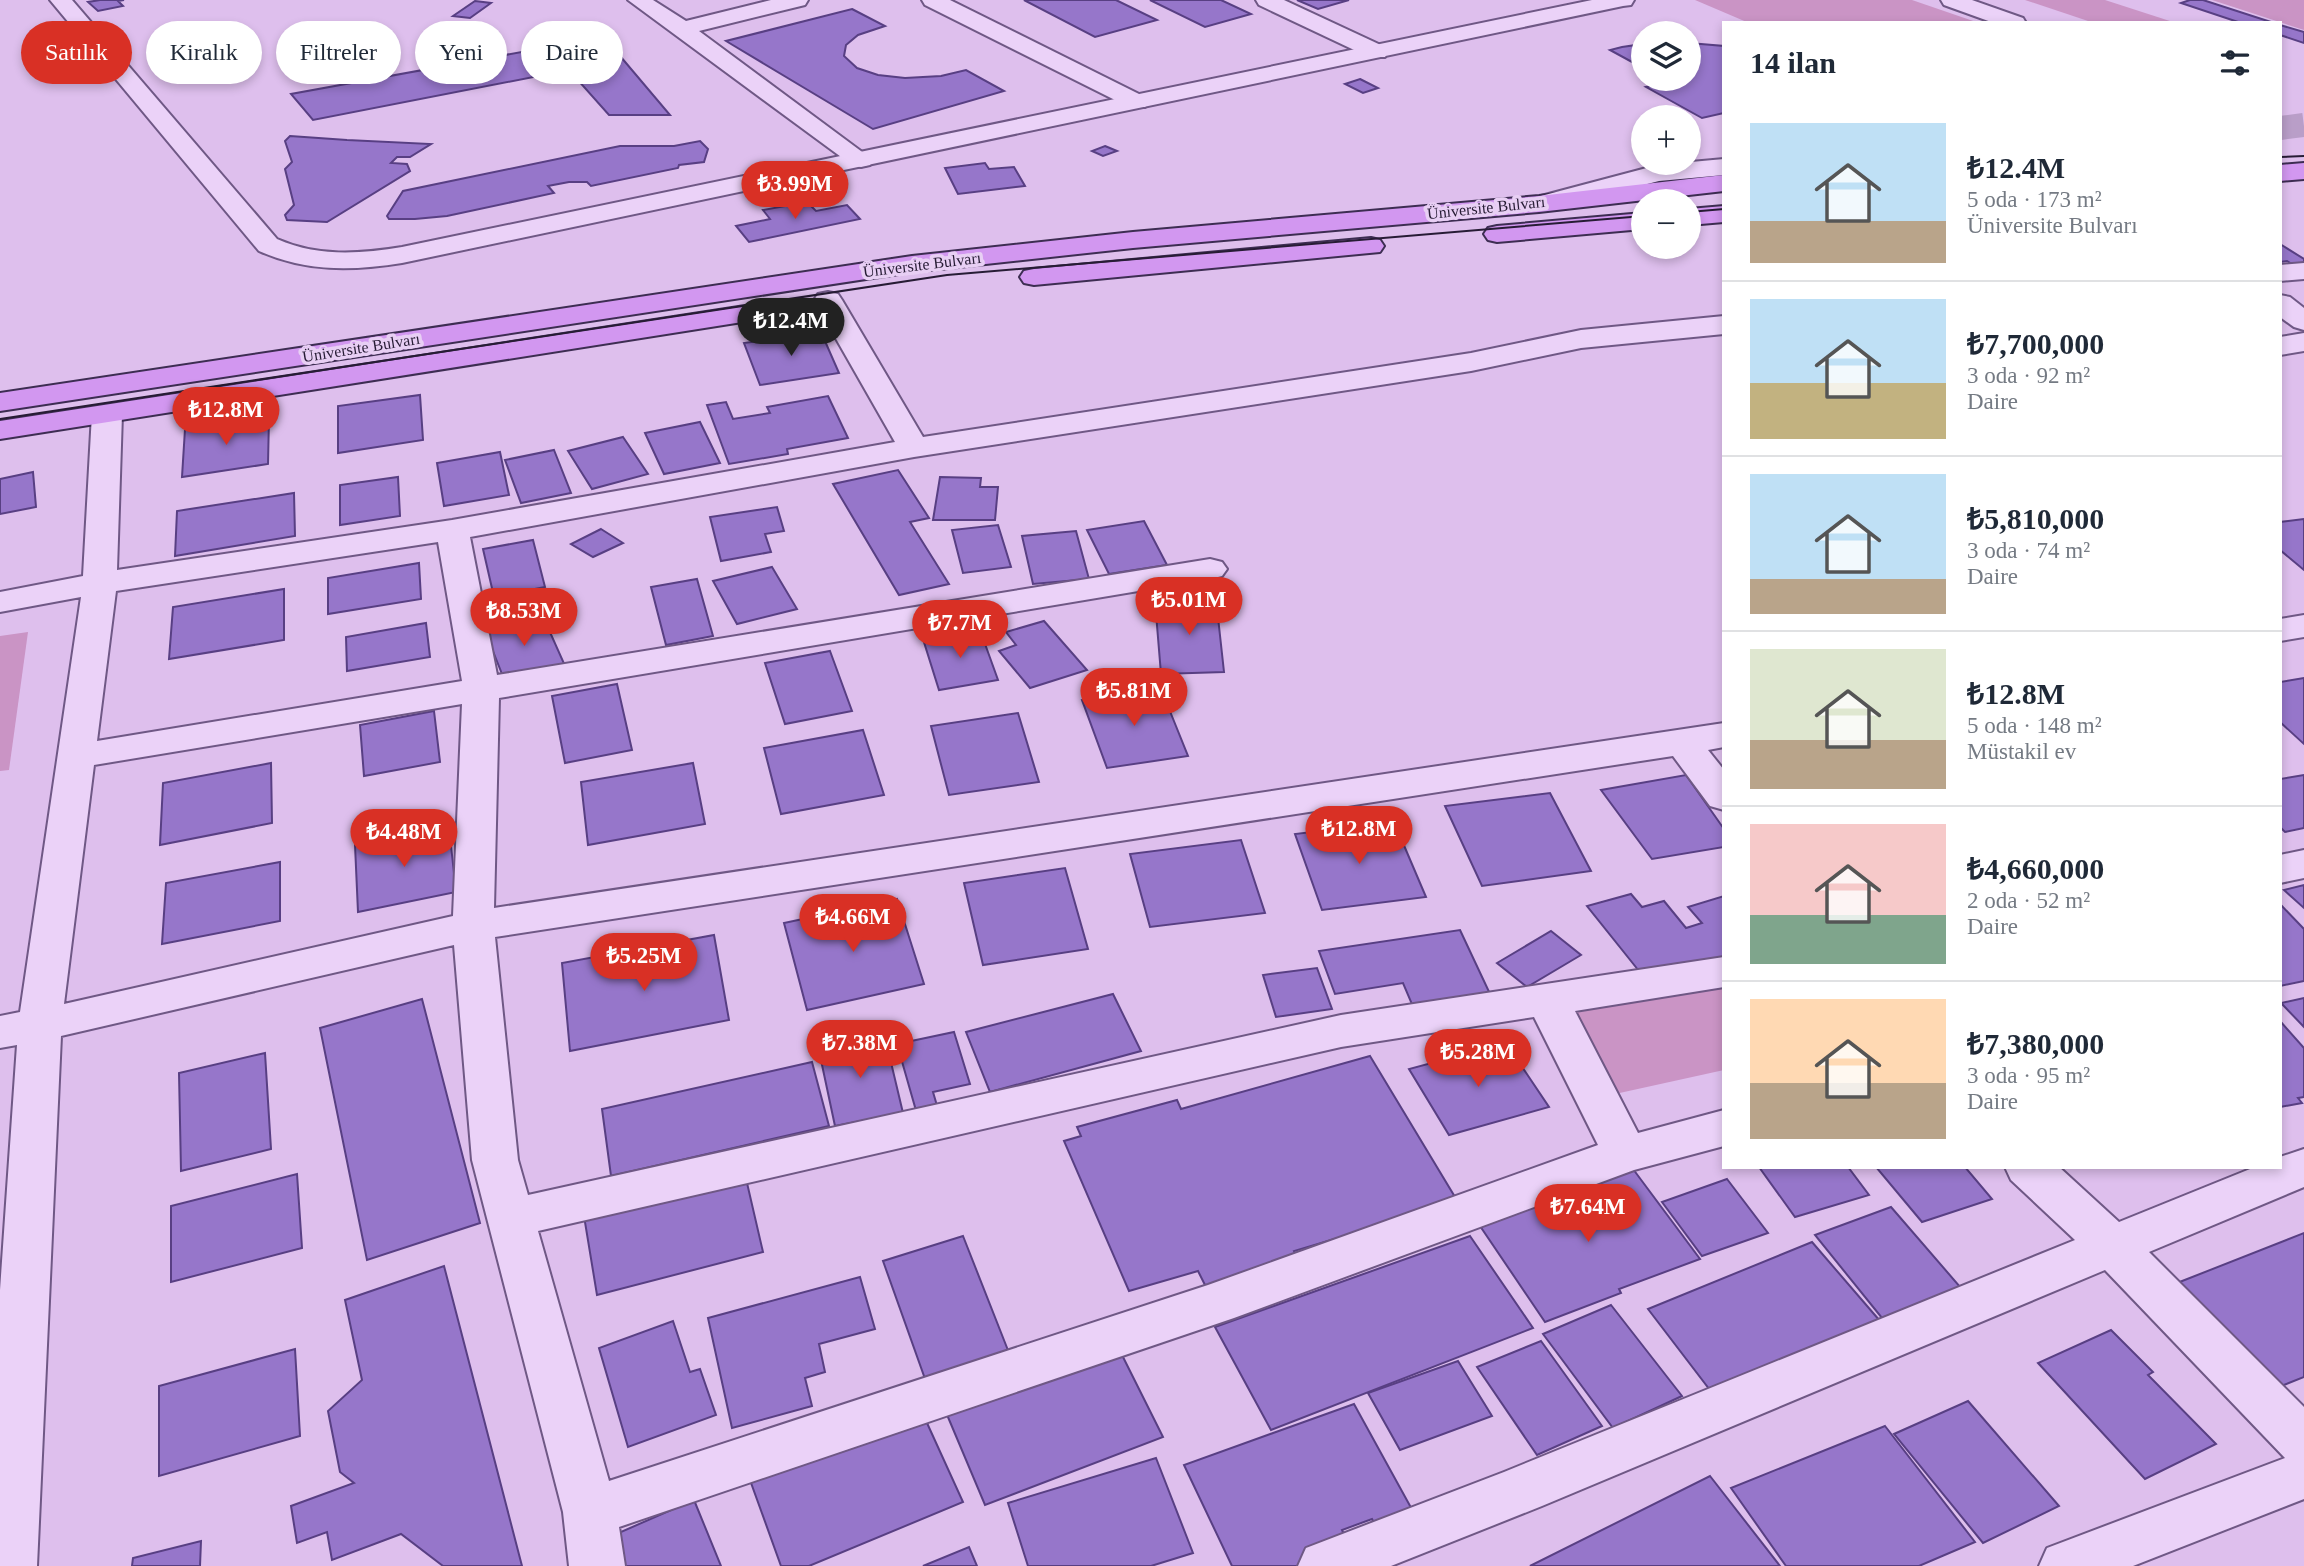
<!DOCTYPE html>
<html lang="tr">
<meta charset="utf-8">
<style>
body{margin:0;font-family:"Times New Roman",serif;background:#f2f2f3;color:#1f2937;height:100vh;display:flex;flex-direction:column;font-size:26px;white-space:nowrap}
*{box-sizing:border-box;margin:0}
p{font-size:23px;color:#747a83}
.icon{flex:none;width:38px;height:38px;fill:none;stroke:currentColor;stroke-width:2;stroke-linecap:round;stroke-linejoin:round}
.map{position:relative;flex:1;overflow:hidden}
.side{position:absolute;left:1722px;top:21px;width:560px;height:1148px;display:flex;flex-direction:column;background:#fff;border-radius:0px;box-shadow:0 4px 10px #0003}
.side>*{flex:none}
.banner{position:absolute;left:21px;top:21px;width:665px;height:63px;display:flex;gap:14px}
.fabs{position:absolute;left:1631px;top:21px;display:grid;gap:14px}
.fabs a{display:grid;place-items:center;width:70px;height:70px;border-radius:50%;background:#fff;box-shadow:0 4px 10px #0003;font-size:35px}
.price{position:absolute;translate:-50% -60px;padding:0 16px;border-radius:24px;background:#d93025;color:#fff;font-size:23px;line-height:46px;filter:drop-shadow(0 2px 4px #0008)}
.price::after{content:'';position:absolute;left:50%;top:42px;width:21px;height:16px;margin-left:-10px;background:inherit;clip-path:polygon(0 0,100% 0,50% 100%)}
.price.active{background:#222;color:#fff}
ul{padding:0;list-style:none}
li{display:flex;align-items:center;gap:21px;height:175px;padding:0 28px}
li+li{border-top:2px solid #e0e1e3}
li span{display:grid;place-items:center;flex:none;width:196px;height:140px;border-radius:0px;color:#555}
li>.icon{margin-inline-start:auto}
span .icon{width:84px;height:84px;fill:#fffc;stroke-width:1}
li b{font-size:30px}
h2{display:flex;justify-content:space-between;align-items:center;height:84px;padding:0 28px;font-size:30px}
.tag{padding:0 24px;border-radius:32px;background:#fff;box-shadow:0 4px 10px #0003;font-size:24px;line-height:63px}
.tag.active{background:#d93025;color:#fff}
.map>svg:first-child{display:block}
.green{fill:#ca94c5}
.building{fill:#9676ca;stroke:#583f83;stroke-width:2}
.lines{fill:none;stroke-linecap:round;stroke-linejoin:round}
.primary-tunnel{stroke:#b99ec8;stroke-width:24;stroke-dasharray:24 12;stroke-linecap:butt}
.minor-casing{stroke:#6f5885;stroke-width:4}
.tertiary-casing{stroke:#6f5885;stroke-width:4}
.primary-casing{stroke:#3d2d52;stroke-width:4}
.minor{fill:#ebd2f8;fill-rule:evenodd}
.tertiary{fill:#ebd2f8;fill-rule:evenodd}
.primary{fill:#d297f0;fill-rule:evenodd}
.tram{stroke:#271c35;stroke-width:2}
.labels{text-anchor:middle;stroke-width:7;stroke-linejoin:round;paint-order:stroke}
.far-street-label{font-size:16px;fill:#271c35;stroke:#e8cff4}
</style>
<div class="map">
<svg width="2304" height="1566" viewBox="0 0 2304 1566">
<rect width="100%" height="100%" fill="#debfed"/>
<g class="green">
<path d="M 1695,0 L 1912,0 L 1979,23 L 1749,23 Z"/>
<path d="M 2025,0 L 2105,0 L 2176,23 L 2094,23 Z"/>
<path d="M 2212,0 L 2304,0 L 2304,30 Z"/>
<path d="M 28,632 L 9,770 L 0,771 L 0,636 Z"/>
<path d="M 1724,984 L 1724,1070 L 1615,1094 L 1572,1006 Z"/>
</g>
<g class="building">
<path d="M 100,0 L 124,0 L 118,1 L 123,6 L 98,11 L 88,2 Z"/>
<path d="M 1024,0 L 1116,0 L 1157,20 L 1095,37 Z"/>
<path d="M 1150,0 L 1221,0 L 1251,14 L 1205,27 Z"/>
<path d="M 1297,0 L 1349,0 L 1318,9 Z"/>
<path d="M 2190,0 L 2203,0 L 2274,23 L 2241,23 L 2181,3 Z"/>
<path d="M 475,1 L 491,3 L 470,18 L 453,16 Z"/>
<path d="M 852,9 L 885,26 L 858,35 L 846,45 L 844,56 L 857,68 L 878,75 L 905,78 L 941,76 L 966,70 L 1004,91 L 873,129 L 726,41 Z"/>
<path d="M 2280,25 L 2304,32 L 2304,43 L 2280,35 Z"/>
<path d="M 604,37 L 670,115 L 609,115 L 569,70 L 313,120 L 291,94 Z"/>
<path d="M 1689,43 L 1724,46 L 1724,113 L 1702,118 L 1646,87 L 1669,82 L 1663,79 L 1689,79 Z"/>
<path d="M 1643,44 L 1643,68 L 1610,50 L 1622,47 Z"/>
<path d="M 1360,79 L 1378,88 L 1363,93 L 1345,84 Z"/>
<path d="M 290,136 L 347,140 L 431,144 L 410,157 L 397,157 L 391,163 L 407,164 L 410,171 L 327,222 L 287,220 L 285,215 L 294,205 L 285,169 L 292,162 L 285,141 Z"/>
<path d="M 700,141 L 708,149 L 704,162 L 679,165 L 678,168 L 591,186 L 587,182 L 569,182 L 548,186 L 554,193 L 447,216 L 415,219 L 389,219 L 387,216 L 403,191 L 620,146 L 674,146 Z"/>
<path d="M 1105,146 L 1117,151 L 1103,156 L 1092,151 Z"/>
<path d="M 985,163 L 989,169 L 1014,167 L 1025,186 L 958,194 L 945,168 Z"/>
<path d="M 807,202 L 816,211 L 847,205 L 860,219 L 749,242 L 736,226 L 770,219 L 763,210 Z"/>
<path d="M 2280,244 L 2304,259 L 2304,267 L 2298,268 L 2287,261 L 2280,262 Z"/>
<path d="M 821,332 L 839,373 L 760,385 L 744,343 Z"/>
<path d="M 420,395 L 423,440 L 338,453 L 338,406 Z"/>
<path d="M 828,396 L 848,438 L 787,449 L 788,454 L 729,464 L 707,405 L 726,402 L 733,419 L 770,413 L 767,407 Z"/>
<path d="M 269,417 L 268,464 L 182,477 L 185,429 Z"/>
<path d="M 700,422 L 720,463 L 664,474 L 645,433 Z"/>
<path d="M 623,437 L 648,474 L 592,489 L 568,451 Z"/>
<path d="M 554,450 L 571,493 L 521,503 L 505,460 Z"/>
<path d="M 500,452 L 509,495 L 444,506 L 437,463 Z"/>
<path d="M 898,470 L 929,518 L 910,522 L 949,584 L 899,595 L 833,484 Z"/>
<path d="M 33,472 L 36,507 L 0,514 L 0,479 Z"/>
<path d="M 398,477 L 400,516 L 340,525 L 340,485 Z"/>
<path d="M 940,477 L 981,478 L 980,487 L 998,487 L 995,520 L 933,520 Z"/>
<path d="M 294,493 L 295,536 L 175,556 L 177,511 Z"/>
<path d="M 777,507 L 784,531 L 765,534 L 771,552 L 721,561 L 710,517 Z"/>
<path d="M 2304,519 L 2304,570 L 2280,550 L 2280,522 Z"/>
<path d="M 1144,521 L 1167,565 L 1109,574 L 1087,530 Z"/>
<path d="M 998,525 L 1011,567 L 963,573 L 952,530 Z"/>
<path d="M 601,529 L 623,543 L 593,557 L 571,544 Z"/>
<path d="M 1076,531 L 1089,579 L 1033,584 L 1022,536 Z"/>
<path d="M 533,540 L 545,587 L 494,597 L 483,549 Z"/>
<path d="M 419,563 L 421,599 L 328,614 L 328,578 Z"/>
<path d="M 772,567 L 797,609 L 737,624 L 713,581 Z"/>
<path d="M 697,579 L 713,636 L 666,645 L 651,587 Z"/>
<path d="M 284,589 L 284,640 L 169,659 L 173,607 Z"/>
<path d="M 1216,599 L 1224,672 L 1161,674 L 1155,601 Z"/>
<path d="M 541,612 L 566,668 L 506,684 L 483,626 Z"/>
<path d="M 1044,621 L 1087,670 L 1030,688 L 999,651 L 1016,645 L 1006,632 Z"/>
<path d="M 426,623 L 430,657 L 347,671 L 346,637 Z"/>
<path d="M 980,630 L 998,680 L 939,690 L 923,639 Z"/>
<path d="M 830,651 L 852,711 L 785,724 L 765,663 Z"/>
<path d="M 2304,678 L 2304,744 L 2280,722 L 2280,682 Z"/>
<path d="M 617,684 L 632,750 L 565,763 L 552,696 Z"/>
<path d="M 1161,689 L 1188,756 L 1107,768 L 1082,700 Z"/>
<path d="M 434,711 L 440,762 L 364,776 L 360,725 Z"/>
<path d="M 1018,713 L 1039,782 L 949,795 L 931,726 Z"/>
<path d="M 863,730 L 884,795 L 781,814 L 764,748 Z"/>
<path d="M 271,763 L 272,823 L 160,845 L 163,783 Z"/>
<path d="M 693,763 L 705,824 L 588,845 L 581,782 Z"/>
<path d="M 1686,775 L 1724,829 L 1724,847 L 1652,859 L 1601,790 Z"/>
<path d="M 2304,775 L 2304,828 L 2285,832 L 2280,827 L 2280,779 Z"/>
<path d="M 1550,793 L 1591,871 L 1482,886 L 1445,806 Z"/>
<path d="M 1394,822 L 1426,897 L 1322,910 L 1295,834 Z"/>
<path d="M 449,827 L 456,892 L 358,912 L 355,845 Z"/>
<path d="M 1241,840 L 1265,913 L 1150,927 L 1130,854 Z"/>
<path d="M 280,862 L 280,921 L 162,944 L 166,883 Z"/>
<path d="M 1065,868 L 1088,949 L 983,965 L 964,883 Z"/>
<path d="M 2304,885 L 2304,908 L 2284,890 Z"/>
<path d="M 1631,894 L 1642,907 L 1664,901 L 1686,928 L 1702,923 L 1688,907 L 1724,896 L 1724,963 L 1647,981 L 1587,906 Z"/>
<path d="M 897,899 L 924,984 L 807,1010 L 784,923 Z"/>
<path d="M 2280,904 L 2304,929 L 2304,981 L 2280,986 Z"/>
<path d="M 1460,930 L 1491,996 L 1414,1009 L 1403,983 L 1335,994 L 1319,951 Z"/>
<path d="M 1551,931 L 1581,955 L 1527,987 L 1497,963 Z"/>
<path d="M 714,935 L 729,1020 L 570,1051 L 562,963 Z"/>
<path d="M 1317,968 L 1332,1009 L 1276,1017 L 1263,975 Z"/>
<path d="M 1113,994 L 1141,1051 L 990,1092 L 966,1032 Z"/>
<path d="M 2304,998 L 2304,1027 L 2281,1003 Z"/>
<path d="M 422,999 L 480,1223 L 367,1260 L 320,1028 Z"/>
<path d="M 2280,1021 L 2304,1048 L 2304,1097 L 2298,1098 L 2302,1103 L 2280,1107 Z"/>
<path d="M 954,1032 L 970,1084 L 933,1092 L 938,1109 L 917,1114 L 897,1044 Z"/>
<path d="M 884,1033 L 903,1113 L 835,1126 L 818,1046 Z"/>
<path d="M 1506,1043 L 1549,1107 L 1449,1135 L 1409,1069 Z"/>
<path d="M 265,1053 L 271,1149 L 181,1171 L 179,1073 Z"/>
<path d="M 1370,1056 L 1458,1202 L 1294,1251 L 1298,1259 L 1206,1287 L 1198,1271 L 1129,1291 L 1064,1141 L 1081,1136 L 1077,1127 L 1177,1100 L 1181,1109 Z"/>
<path d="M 812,1062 L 829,1126 L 611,1176 L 602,1109 Z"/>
<path d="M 1759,1167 L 1848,1167 L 1869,1195 L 1795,1217 Z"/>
<path d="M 1876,1167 L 1965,1167 L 1992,1199 L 1922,1222 Z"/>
<path d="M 1633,1169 L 1700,1259 L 1619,1289 L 1621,1293 L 1545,1322 L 1478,1223 Z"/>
<path d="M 744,1170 L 763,1252 L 597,1295 L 583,1210 Z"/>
<path d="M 297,1174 L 302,1248 L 171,1282 L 171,1206 Z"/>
<path d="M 1727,1179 L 1768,1233 L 1702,1256 L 1662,1202 Z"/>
<path d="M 1891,1207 L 1961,1288 L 1882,1318 L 1815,1235 Z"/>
<path d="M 2304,1233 L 2304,1377 L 2271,1390 L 2172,1285 Z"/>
<path d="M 963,1236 L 1013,1363 L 929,1390 L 883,1261 Z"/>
<path d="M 1470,1236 L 1533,1328 L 1271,1430 L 1215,1327 Z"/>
<path d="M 1812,1242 L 1880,1321 L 1713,1394 L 1648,1309 Z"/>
<path d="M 444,1266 L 522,1566 L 443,1566 L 401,1534 L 332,1560 L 327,1532 L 297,1543 L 291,1506 L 354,1483 L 340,1472 L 328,1411 L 362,1380 L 345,1300 Z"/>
<path d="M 860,1277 L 875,1329 L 819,1344 L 825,1372 L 805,1378 L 812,1406 L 732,1428 L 708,1318 Z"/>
<path d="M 1611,1305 L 1682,1396 L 1613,1428 L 1543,1334 Z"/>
<path d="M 673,1321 L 690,1372 L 700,1369 L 716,1415 L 628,1447 L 599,1348 Z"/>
<path d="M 2111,1330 L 2153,1372 L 2148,1375 L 2216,1444 L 2145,1479 L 2038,1363 Z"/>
<path d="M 1541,1341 L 1602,1426 L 1537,1455 L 1477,1367 Z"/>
<path d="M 1118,1347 L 1163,1437 L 985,1505 L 945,1410 Z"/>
<path d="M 295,1349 L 300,1436 L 159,1476 L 159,1386 Z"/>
<path d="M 1458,1361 L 1492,1416 L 1400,1450 L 1368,1393 Z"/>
<path d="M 1968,1401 L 2059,1506 L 1983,1543 L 1894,1434 Z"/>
<path d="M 1354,1404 L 1420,1524 L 1383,1539 L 1372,1519 L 1342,1530 L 1351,1549 L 1305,1566 L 1232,1566 L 1184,1465 Z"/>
<path d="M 922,1412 L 963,1502 L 809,1566 L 781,1566 L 750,1480 Z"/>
<path d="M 1885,1426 L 1975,1542 L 1919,1566 L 1786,1566 L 1731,1488 Z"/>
<path d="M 1156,1458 L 1193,1553 L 1151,1566 L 1028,1566 L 1008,1503 Z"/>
<path d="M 1710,1476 L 1780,1566 L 1530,1566 Z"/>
<path d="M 694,1500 L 721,1566 L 625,1566 L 614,1535 Z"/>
<path d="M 201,1541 L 200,1566 L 132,1566 L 133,1558 Z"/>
<path d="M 969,1547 L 977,1566 L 923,1566 Z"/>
</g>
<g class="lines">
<path class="primary-tunnel" d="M 2280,128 L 2304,125"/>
<g class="minor-casing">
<g id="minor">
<path d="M 628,0 L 653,0 L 686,21 L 771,0 L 808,0 L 805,5 L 699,31 L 873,160 L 870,165 L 861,167 L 852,165 Z"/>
<path d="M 922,0 L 950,0 L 1145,97 L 1149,102 L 1145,107 L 1129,107 L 925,5 Z"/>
<path d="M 1256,0 L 1284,0 L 1385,47 L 1388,52 L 1385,57 L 1369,57 L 1259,5 Z"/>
<path d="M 2304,263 L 2304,279 L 2280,281 L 2280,265 Z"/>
<path d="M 828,292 L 838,294 L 842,300 L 923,437 L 1471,353 L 1581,330 L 1724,316 L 1724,334 L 1581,348 L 1471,371 L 914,457 L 470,537 L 497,675 L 1210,559 L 1222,562 L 1227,569 L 1222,576 L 1210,579 L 499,698 L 494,908 L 1724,723 L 1724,747 L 1708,750 L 1724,770 L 1724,810 L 1710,806 L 1673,756 L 495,937 L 518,1160 L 528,1195 L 1341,1015 L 1724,957 L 1724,987 L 1575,1011 L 1638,1133 L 1724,1110 L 1724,1146 L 1634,1170 L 1234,1318 L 619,1527 L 625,1566 L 569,1566 L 563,1512 L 472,1160 L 454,945 L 61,1036 L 37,1566 L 0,1566 L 0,1290 L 17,1045 L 0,1048 L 0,1016 L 20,1012 L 81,597 L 0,612 L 0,592 L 83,576 L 92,414 L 96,408 L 107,405 L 118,408 L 122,414 L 117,570 L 452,520 L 895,442 L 814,300 L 818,294 ZM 438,542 L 462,681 L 97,741 L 116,591 ZM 462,704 L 453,916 L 64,1004 L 94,765 ZM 1534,1017 L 1598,1145 L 1208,1285 L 609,1481 L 538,1231 L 1341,1047 Z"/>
<path d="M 2280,295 L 2290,297 L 2304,308 L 2304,330 L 2294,327 L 2280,317 Z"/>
<path d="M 2304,333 L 2304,351 L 2280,355 L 2280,337 Z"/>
<path d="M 2304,615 L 2304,637 L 2280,641 L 2280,619 Z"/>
<path d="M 2304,850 L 2304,878 L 2280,883 L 2280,855 Z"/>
<path d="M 2304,1149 L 2304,1187 L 2149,1252 L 2304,1407 L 2304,1499 L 2133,1566 L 2039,1566 L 2047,1548 L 2285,1458 L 2105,1270 L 1542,1506 L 1391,1566 L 1298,1566 L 1306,1548 L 1504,1472 L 2075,1240 L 2011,1180 L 2005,1167 L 2059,1167 L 2119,1222 L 2255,1167 L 2280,1167 L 2280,1157 Z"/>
</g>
</g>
<g class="tertiary-casing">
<g id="tertiary">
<path d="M 50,0 L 72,0 L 277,239 C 318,257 359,254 402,247 L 1592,0 L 1634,0 L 1631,5 L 1623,6 L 402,263 C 352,271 306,272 259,251 Z"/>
<path d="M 1941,0 L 1972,0 L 2023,18 L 2026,23 L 1994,23 L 1944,5 Z"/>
<path d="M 1724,159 L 1724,175 L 1659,181 L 1550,209 L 1541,206 L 1537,201 L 1541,196 L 1658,165 Z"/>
</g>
</g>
<g class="primary-casing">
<g id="primary">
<path d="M 2304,163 L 2304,179 L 2280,181 L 2280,165 Z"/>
<path d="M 1724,175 L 1724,191 L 1539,212 L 1133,248 L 912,272 L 0,411 L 0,393 L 912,256 L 1133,232 L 1539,196 Z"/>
<path d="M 1724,206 L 1724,222 L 1689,225 L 1689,209 Z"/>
<path d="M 1643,213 L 1643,229 L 1497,242 L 1488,240 L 1484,234 L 1488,228 L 1497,226 Z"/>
<path d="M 1371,238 L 1380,240 L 1384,246 L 1380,252 L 1034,285 L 1024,283 L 1020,277 L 1024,271 L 1034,269 Z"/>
<path d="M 745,306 L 755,308 L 759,314 L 755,320 L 0,439 L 0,421 Z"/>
</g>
</g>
<use href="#minor" class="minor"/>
<use href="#tertiary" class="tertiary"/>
<use href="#primary" class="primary"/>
<g class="tram">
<path d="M 2280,157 L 2304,156"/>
<path d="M 1689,212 L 1724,209"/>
<path d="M 0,419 L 947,275 L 1643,216"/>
</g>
</g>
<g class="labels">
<g class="far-street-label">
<text transform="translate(1486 207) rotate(-6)" y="6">Üniversite Bulvarı</text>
<text transform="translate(922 264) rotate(-7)" y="6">Üniversite Bulvarı</text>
<text transform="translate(361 347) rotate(-9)" y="6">Üniversite Bulvarı</text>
</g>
</g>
</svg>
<div class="fabs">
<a><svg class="icon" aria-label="layers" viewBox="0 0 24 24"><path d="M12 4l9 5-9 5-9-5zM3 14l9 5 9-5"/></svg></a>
<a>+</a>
<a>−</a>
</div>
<b class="price" style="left:795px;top:221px">₺3.99M</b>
<b class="price active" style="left:791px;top:358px">₺12.4M</b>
<b class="price" style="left:226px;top:447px">₺12.8M</b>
<b class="price" style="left:1189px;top:637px">₺5.01M</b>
<b class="price" style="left:524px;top:648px">₺8.53M</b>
<b class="price" style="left:960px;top:660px">₺7.7M</b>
<b class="price" style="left:1134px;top:728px">₺5.81M</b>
<b class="price" style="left:1359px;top:866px">₺12.8M</b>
<b class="price" style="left:404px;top:869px">₺4.48M</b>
<b class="price" style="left:853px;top:954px">₺4.66M</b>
<b class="price" style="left:644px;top:993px">₺5.25M</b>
<b class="price" style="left:860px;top:1080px">₺7.38M</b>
<b class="price" style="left:1478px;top:1089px">₺5.28M</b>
<b class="price" style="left:1588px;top:1244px">₺7.64M</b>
<div class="banner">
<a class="tag active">Satılık</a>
<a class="tag">Kiralık</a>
<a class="tag">Filtreler</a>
<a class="tag">Yeni</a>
<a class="tag">Daire</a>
</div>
<section class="side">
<h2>14 ilan<svg class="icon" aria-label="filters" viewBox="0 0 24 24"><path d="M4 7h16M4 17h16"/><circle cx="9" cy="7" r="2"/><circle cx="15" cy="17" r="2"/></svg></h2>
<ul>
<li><span style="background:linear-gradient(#bfe0f5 70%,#b9a48a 0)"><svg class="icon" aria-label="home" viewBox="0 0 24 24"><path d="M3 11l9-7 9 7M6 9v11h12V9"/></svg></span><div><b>₺12.4M</b><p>5 oda · 173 m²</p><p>Üniversite Bulvarı</p></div></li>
<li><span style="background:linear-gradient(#bfe0f5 60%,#c2b280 0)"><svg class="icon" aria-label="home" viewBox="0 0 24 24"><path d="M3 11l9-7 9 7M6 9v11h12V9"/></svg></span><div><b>₺7,700,000</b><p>3 oda · 92 m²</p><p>Daire</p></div></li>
<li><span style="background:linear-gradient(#bfe0f5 75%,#b9a48a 0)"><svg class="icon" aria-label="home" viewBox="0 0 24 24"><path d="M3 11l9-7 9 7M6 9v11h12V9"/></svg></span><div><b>₺5,810,000</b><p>3 oda · 74 m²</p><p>Daire</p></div></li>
<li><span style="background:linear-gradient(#dfe7d0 65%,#b9a48a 0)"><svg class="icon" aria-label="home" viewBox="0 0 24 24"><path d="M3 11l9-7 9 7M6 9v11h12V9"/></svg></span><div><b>₺12.8M</b><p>5 oda · 148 m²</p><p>Müstakil ev</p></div></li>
<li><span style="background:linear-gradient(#f6c9c9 65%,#7fa58c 0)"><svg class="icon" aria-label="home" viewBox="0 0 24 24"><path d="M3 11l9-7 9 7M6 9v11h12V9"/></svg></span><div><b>₺4,660,000</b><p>2 oda · 52 m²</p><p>Daire</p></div></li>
<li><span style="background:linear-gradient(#ffd9b3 60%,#b9a48a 0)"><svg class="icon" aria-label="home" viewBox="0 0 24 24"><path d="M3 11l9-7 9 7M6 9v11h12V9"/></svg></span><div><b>₺7,380,000</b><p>3 oda · 95 m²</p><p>Daire</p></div></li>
</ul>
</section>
</div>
